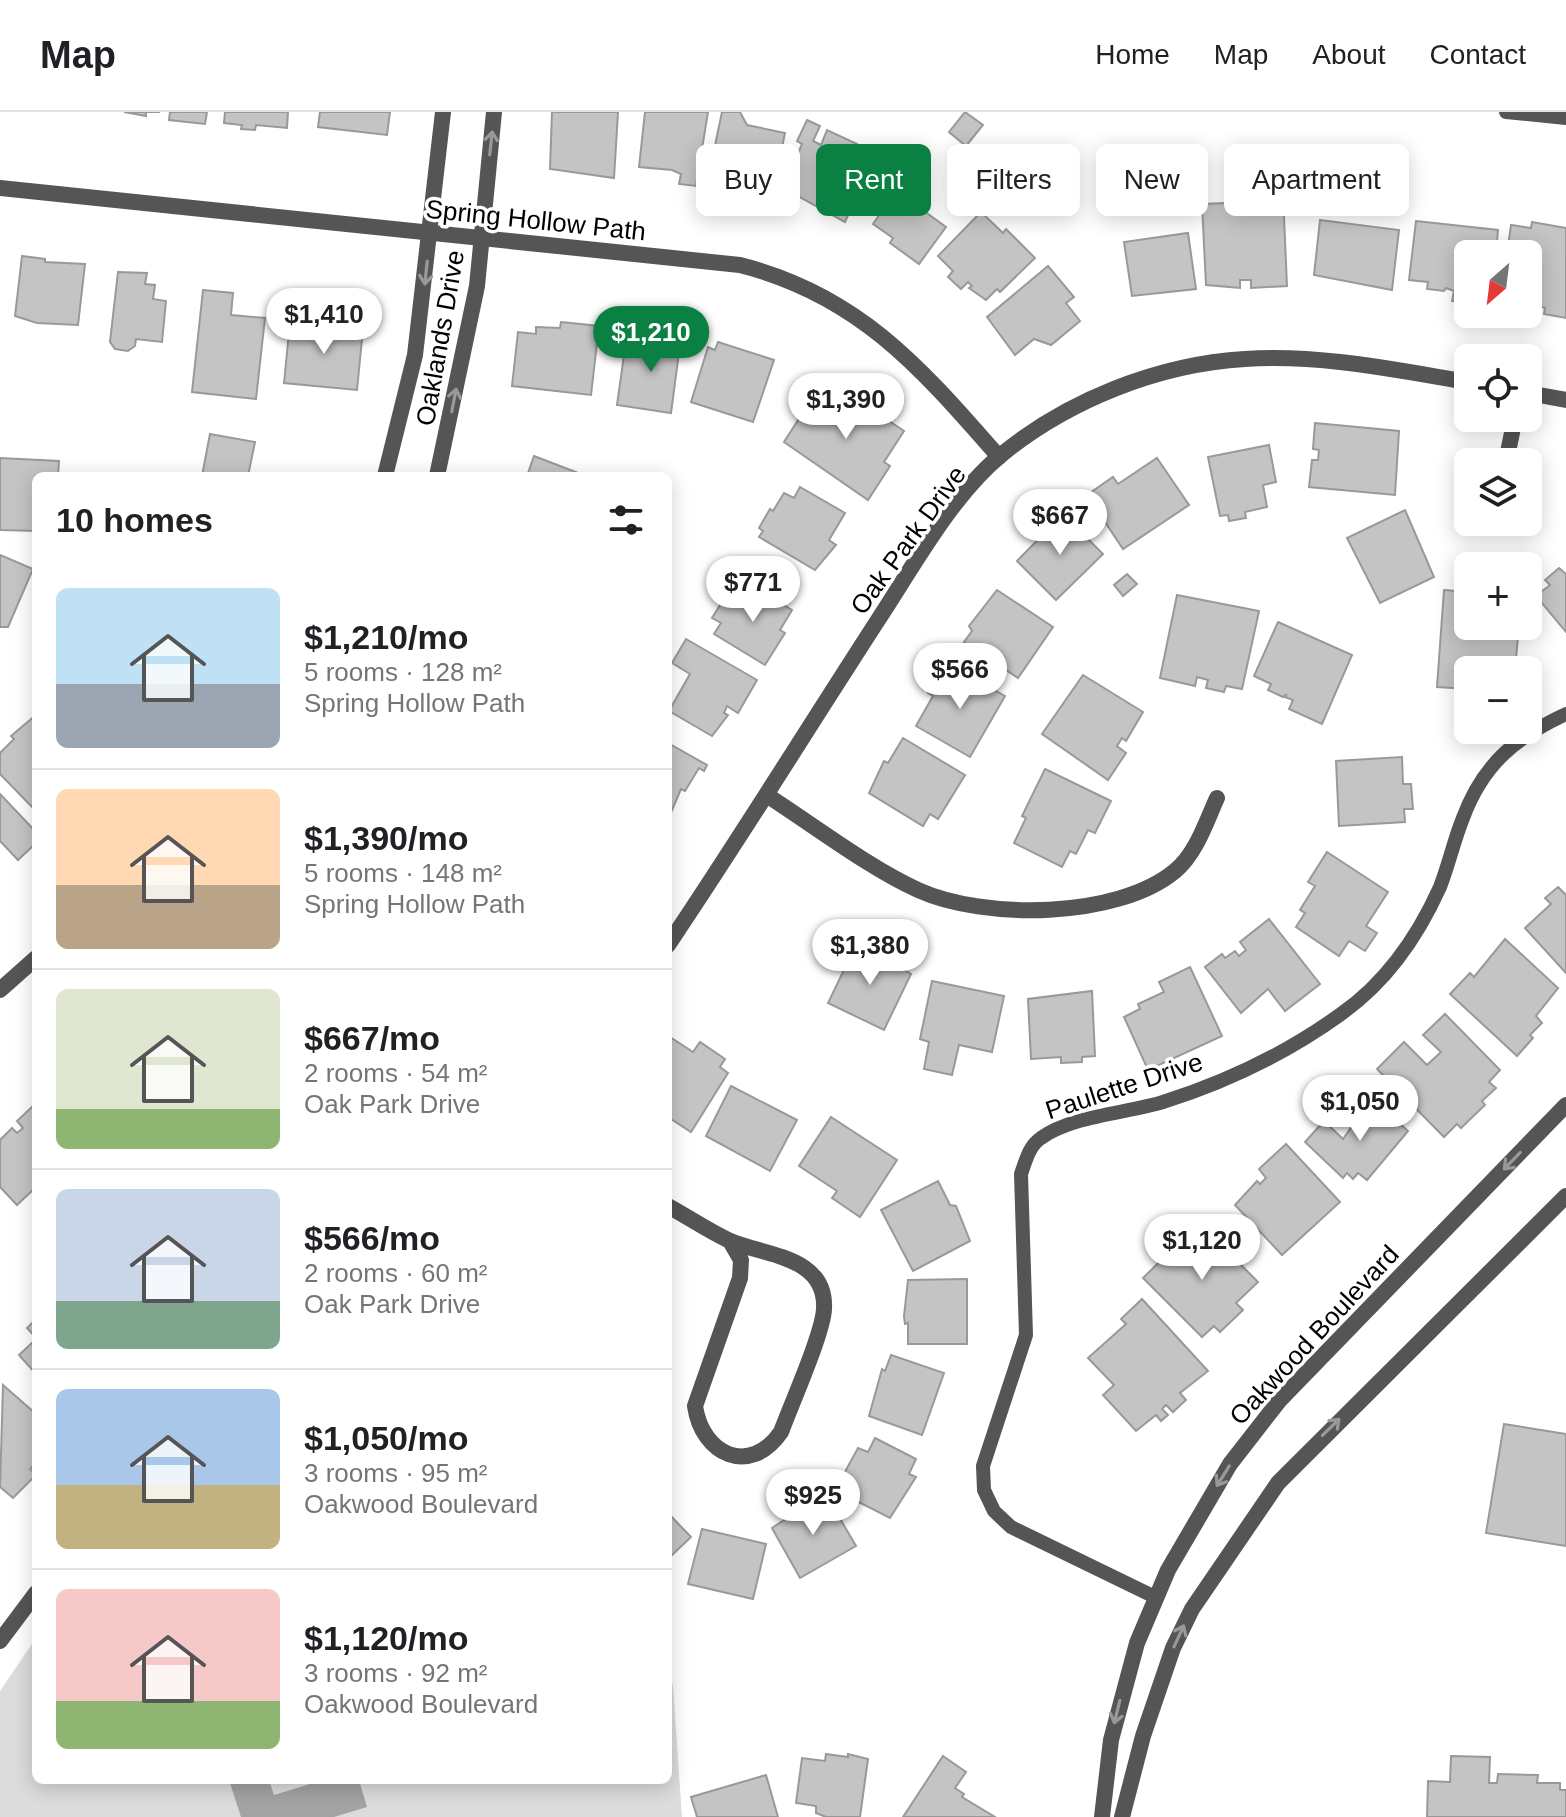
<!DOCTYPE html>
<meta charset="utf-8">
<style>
body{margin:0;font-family:Helvetica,sans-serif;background:#f2f2f2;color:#202124;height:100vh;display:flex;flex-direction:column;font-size:30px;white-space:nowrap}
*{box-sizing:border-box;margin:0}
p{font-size:26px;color:#757577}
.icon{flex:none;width:44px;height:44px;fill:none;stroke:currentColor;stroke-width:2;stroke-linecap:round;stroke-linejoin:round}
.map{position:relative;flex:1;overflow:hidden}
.side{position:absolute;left:32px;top:360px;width:640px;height:1312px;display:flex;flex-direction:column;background:#fff;border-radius:12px;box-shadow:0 4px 20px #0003}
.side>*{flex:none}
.guide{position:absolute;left:696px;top:32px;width:750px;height:72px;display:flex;gap:16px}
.needle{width:52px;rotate:208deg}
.buttons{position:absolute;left:1454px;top:128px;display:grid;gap:16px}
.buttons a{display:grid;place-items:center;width:88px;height:88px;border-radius:12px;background:#fff;box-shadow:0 4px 20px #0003;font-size:40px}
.price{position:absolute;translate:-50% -68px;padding:0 18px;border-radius:28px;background:#fff;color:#222;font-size:26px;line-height:52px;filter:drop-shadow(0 2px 4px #0008)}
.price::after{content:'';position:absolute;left:50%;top:48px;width:24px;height:18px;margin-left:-12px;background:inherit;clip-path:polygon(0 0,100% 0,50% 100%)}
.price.active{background:#0b8043;color:#fff}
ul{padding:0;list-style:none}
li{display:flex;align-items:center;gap:24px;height:200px;padding:0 24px}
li+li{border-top:2px solid #e0e0e0}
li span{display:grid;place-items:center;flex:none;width:224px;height:160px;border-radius:12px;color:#555}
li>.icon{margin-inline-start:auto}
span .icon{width:96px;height:96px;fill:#fffc;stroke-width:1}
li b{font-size:34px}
h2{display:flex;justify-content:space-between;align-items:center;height:96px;padding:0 24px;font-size:34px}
.tag{padding:0 28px;border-radius:12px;background:#fff;box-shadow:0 4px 20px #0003;font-size:28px;line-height:72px}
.tag.active{background:#0b8043;color:#fff}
header{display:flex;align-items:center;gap:48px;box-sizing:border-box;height:112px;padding:0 40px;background:#fff;border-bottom:2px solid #e0e0e0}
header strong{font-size:38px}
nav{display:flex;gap:44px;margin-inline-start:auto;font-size:28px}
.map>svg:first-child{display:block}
.green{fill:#dcdcdc}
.water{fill:#a3a3a3}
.building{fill:#c4c4c4;stroke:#999;stroke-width:2}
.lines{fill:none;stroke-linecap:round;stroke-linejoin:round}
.service{stroke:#555;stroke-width:14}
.minor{stroke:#555;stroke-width:16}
.oneway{stroke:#999}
.labels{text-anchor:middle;stroke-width:7;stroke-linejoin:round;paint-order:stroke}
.street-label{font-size:26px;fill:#000;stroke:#fff}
</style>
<header>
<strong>Map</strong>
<nav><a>Home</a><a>Map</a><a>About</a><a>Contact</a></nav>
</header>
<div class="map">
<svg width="1566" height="1705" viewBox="0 0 1566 1705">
<rect width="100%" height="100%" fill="#fff"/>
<path class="green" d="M 36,1526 L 36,1668 L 668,1668 L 668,1567 L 673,1573 L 682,1705 L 0,1705 L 0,1579 Z"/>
<path class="water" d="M 229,1668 L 269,1668 L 274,1683 L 323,1668 L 359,1668 L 367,1695 L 334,1705 L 241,1705 Z"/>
<g class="building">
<path d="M 124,0 L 160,0 L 146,0 L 146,4 Z"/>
<path d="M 170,0 L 207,0 L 205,12 L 169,8 Z"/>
<path d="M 225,0 L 288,0 L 287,16 L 256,13 L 255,18 L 241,17 L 242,13 L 224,11 Z"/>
<path d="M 320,0 L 390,0 L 387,23 L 318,15 Z"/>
<path d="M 552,0 L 618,0 L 614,66 L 550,57 Z"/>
<path d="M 645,0 L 708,0 L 696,74 L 679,72 L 681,62 L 672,58 L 639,55 Z"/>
<path d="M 722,0 L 740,0 L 747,13 L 785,21 L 779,50 L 773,49 L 765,76 L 724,73 L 725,65 L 709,62 Z"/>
<path d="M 965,0 L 983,13 L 966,34 L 949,20 Z"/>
<path d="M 807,8 L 820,14 L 813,29 L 821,33 L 827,18 L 857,32 L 854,38 L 873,47 L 845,110 L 789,79 L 799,57 L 793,53 L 802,32 L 797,29 Z"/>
<path d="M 894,82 L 910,94 L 913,91 L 946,115 L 919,152 L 890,131 L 893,126 L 873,112 Z"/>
<path d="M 1283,82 L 1287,174 L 1251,176 L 1251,168 L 1240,168 L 1240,176 L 1206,173 L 1202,92 L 1250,90 L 1250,83 Z"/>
<path d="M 981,100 L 1003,121 L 1006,117 L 1035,146 L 1000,180 L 997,177 L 986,188 L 969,176 L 972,174 L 968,170 L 961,177 L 948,165 L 953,159 L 938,144 Z"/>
<path d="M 1320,108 L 1399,118 L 1392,178 L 1314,163 Z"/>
<path d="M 1416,109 L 1498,118 L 1496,142 L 1468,142 L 1468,191 L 1452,189 L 1454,179 L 1446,176 L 1444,179 L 1427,177 L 1428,170 L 1409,168 Z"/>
<path d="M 1532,110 L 1566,116 L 1566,206 L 1544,202 L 1545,196 L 1528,190 L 1528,142 L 1507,142 L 1511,113 L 1531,116 Z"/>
<path d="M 1188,121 L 1196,177 L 1132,184 L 1124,130 Z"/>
<path d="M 22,144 L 45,147 L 45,150 L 85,152 L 78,213 L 37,211 L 15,204 Z"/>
<path d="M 1048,154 L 1074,185 L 1066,191 L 1080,209 L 1051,233 L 1034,227 L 1015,243 L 987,205 Z"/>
<path d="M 118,160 L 147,161 L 145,172 L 155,173 L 153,187 L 166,189 L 162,230 L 136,227 L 135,234 L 128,239 L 115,237 L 110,230 Z"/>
<path d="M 203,178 L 233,181 L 231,203 L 265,206 L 256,287 L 192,280 Z"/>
<path d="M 290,210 L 363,217 L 357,278 L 284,271 Z"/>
<path d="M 561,210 L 599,214 L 591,283 L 512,274 L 518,220 L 536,222 L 536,215 L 560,216 Z"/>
<path d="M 639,220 L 681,225 L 671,301 L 617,293 L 624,243 L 636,245 Z"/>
<path d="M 718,230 L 774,248 L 753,310 L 691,290 L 708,235 L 715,238 Z"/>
<path d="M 836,273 L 904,319 L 884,350 L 890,354 L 868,388 L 784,330 L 809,291 L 819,298 Z"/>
<path d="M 1315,311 L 1399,319 L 1395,383 L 1309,375 L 1312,348 L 1318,348 L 1319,338 L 1313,337 Z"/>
<path d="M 210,322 L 255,330 L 248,364 L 202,364 Z"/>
<path d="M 1269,333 L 1276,370 L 1263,373 L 1267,395 L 1245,400 L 1246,406 L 1229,409 L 1228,403 L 1220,404 L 1208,345 Z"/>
<path d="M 534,344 L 586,364 L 527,364 Z"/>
<path d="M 0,346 L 59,349 L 58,364 L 36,364 L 36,419 L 0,418 Z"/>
<path d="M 1157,346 L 1189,393 L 1123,437 L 1087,383 L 1113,365 L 1118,372 Z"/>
<path d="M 800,375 L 845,401 L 829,428 L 836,433 L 815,458 L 759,425 L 763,419 L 759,416 L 770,397 L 773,399 L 784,381 L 794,386 Z"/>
<path d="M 1405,398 L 1434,465 L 1380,491 L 1347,426 Z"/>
<path d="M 1063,402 L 1103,442 L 1056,488 L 1017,449 Z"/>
<path d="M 0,443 L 33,457 L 8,515 L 0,515 Z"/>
<path d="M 1559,456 L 1566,462 L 1566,520 L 1536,484 L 1550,473 L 1545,468 Z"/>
<path d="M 1127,462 L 1137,472 L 1123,484 L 1114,473 Z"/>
<path d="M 753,474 L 792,498 L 780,518 L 785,521 L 765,553 L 714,522 L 721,511 L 712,506 L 725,485 L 741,494 Z"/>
<path d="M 997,478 L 1053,515 L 1018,566 L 964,530 L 972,519 L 969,514 Z"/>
<path d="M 1444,478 L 1468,480 L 1468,514 L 1519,514 L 1515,558 L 1468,558 L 1468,577 L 1437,575 Z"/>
<path d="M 1177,483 L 1259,499 L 1242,577 L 1226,574 L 1224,580 L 1206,576 L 1208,568 L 1197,565 L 1195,574 L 1160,566 Z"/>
<path d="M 1278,510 L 1352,543 L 1322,612 L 1289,597 L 1293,588 L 1285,585 L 1287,582 L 1283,585 L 1268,578 L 1271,572 L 1254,564 Z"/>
<path d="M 686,527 L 757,568 L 738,601 L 727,594 L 724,601 L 728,603 L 712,624 L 669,599 L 690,562 L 672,551 Z"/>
<path d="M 954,555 L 1005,584 L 970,645 L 916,614 L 933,584 L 928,581 L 936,569 L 944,573 Z"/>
<path d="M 1083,563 L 1143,600 L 1126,629 L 1122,626 L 1117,634 L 1126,641 L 1108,668 L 1042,622 Z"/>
<path d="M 36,603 L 36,699 L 0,662 L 0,641 L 14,627 L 11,624 Z"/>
<path d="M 903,626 L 965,663 L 938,707 L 930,702 L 923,714 L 869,681 L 884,649 L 888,651 Z"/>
<path d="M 668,631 L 707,653 L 704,659 L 699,656 L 685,679 L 681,677 L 669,705 Z"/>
<path d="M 1402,645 L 1403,672 L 1411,672 L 1413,697 L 1404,697 L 1405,710 L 1339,714 L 1336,649 Z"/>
<path d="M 1045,657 L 1111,689 L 1095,721 L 1088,718 L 1076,742 L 1070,739 L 1062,755 L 1014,731 L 1026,706 L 1022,704 Z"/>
<path d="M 0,682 L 36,720 L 36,731 L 18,748 L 0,729 Z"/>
<path d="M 1327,740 L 1388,780 L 1366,814 L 1377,821 L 1365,839 L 1349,829 L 1339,844 L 1296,815 L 1305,801 L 1300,798 L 1315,774 L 1308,770 Z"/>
<path d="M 1558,775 L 1566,783 L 1566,861 L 1525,816 L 1551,792 L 1545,786 Z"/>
<path d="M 1269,807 L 1320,872 L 1285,899 L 1268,877 L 1241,901 L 1205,855 L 1222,842 L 1225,846 L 1235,839 L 1239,844 L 1246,838 L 1240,830 Z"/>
<path d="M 1505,827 L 1558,876 L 1536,904 L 1542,911 L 1530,923 L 1533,926 L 1517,944 L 1450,882 L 1470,861 L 1474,865 Z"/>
<path d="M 857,831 L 911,862 L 884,918 L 828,891 Z"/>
<path d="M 1190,855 L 1222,924 L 1148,958 L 1124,905 L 1140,897 L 1138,892 L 1164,880 L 1159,870 Z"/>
<path d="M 932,869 L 1004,884 L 992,940 L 959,933 L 952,963 L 924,957 L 929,930 L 920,927 Z"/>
<path d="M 1092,879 L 1095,944 L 1082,945 L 1082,950 L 1061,951 L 1061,945 L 1031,947 L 1028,887 Z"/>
<path d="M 1445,902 L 1500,958 L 1489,970 L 1496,976 L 1482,989 L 1485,993 L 1461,1016 L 1457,1012 L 1444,1025 L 1377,957 L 1404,930 L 1427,953 L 1441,940 L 1423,923 Z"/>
<path d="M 670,925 L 693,940 L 700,930 L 725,947 L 720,955 L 728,961 L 691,1020 L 668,1005 Z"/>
<path d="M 731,974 L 797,1008 L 770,1059 L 706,1024 Z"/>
<path d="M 1386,991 L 1403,1007 L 1399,1011 L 1408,1019 L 1367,1068 L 1358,1061 L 1353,1067 L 1347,1061 L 1343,1066 L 1305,1030 L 1324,1009 L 1343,1027 L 1355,1010 L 1364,1004 L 1369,1008 Z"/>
<path d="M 35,992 L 36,1075 L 17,1093 L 0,1075 L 0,1028 L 12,1016 L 17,1021 L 23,1016 L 17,1009 Z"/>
<path d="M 831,1005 L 897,1048 L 860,1105 L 832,1086 L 837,1079 L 799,1054 Z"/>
<path d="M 1286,1032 L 1340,1090 L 1282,1143 L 1235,1093 L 1257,1069 L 1260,1072 L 1266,1066 L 1259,1057 Z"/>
<path d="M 938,1069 L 950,1093 L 956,1094 L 970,1129 L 913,1159 L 881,1098 Z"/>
<path d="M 1199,1111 L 1258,1170 L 1236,1191 L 1243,1198 L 1220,1220 L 1214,1214 L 1202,1225 L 1143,1166 Z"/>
<path d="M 967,1167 L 967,1232 L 908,1232 L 908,1211 L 905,1212 L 904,1204 L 908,1168 Z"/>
<path d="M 1142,1187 L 1208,1259 L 1180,1281 L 1186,1288 L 1173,1300 L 1166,1293 L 1162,1297 L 1168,1303 L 1161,1309 L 1156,1303 L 1136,1319 L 1103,1283 L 1114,1273 L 1088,1246 L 1126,1212 L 1121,1207 Z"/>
<path d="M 32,1211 L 36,1214 L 36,1226 L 27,1216 Z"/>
<path d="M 36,1227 L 36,1262 L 19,1243 Z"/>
<path d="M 891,1243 L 944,1261 L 922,1323 L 869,1304 L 882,1257 L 885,1259 Z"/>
<path d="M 3,1273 L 36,1302 L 36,1350 L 30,1357 L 36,1363 L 13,1386 L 0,1375 Z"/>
<path d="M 1504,1312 L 1566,1322 L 1566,1434 L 1486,1421 Z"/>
<path d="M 875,1326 L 916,1347 L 909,1362 L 916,1365 L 890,1406 L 835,1378 L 858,1336 L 868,1340 Z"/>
<path d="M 828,1386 L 856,1434 L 800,1466 L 772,1416 L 810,1391 L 813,1394 Z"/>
<path d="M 668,1401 L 691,1425 L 668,1447 Z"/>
<path d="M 702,1417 L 766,1432 L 753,1487 L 688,1472 Z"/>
<path d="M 826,1642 L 848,1645 L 848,1642 L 868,1647 L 860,1705 L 826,1705 L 816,1701 L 816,1694 L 796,1691 L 802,1646 L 825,1649 Z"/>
<path d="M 943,1644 L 966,1660 L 955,1676 L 964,1682 L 962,1685 L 995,1705 L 903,1705 Z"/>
<path d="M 1451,1644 L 1490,1645 L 1489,1671 L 1497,1671 L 1498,1662 L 1538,1663 L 1537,1671 L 1560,1671 L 1560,1678 L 1566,1678 L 1566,1705 L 1427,1705 L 1428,1669 L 1450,1670 Z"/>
<path d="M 766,1663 L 778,1705 L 697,1705 L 691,1685 Z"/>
</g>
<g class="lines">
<g class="service">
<path d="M 1506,0 L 1566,6"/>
<path d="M 1155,1485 L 1011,1415 L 994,1399 L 984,1378 L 983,1354 L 1026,1223 L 1021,1062 C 1026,1048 1029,1034 1041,1026 C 1071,1004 1127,1001 1163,990 C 1226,970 1287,941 1341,902 C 1385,871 1418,824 1440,775 C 1449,752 1454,728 1463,706 C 1483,652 1516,625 1566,602"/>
</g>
<g class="minor">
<path d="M 0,76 L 740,153 C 859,183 921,256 999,345"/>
<path d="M 1528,281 L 1566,288"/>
<path d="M 1506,350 L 1515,306"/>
<path d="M 385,364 L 415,243 L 443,0"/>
<path d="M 437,364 L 477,174 L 494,0"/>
<path d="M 768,684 C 813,713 871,757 918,778 C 984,808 1117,807 1175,759 C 1196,742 1206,710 1217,686"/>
<path d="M 668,833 C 740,726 808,616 878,508 C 913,455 952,383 1001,343 C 1068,288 1159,252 1245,247 C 1319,242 1396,258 1468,270"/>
<path d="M 0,878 L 36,846"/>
<path d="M 668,1094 C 688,1105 707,1118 728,1128 C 763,1144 827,1143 824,1197 C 823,1221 791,1293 781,1320 C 750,1365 702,1343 695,1294 L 740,1166 L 741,1148 L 730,1129"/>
<path d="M 0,1529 L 36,1481"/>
<path d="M 1102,1705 L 1111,1628 L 1137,1531 L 1168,1458 L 1230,1352 L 1279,1289 L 1566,993"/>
<path d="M 1122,1705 L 1143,1624 L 1173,1536 L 1192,1497 L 1278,1371 L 1566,1084"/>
</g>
</g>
<defs><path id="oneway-shaft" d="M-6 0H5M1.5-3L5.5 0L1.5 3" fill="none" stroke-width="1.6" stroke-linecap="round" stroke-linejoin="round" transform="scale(2)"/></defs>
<g class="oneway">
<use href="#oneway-shaft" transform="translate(491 31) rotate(-84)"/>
<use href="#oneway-shaft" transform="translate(426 161) rotate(96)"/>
<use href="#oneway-shaft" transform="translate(454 288) rotate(-79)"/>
<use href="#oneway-shaft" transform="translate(1512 1049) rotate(134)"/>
<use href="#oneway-shaft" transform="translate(1331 1315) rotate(-44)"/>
<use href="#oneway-shaft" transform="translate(1223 1364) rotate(122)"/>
<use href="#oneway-shaft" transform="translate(1179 1524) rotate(-65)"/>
<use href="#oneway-shaft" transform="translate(1117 1600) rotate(104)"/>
</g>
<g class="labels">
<g class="street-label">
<text transform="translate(536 108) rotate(6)" y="9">Spring Hollow Path</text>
<text transform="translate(440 226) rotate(-80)" y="9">Oaklands Drive</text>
<text transform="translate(908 428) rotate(-54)" y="9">Oak Park Drive</text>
<text transform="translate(1124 974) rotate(-18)" y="9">Paulette Drive</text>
<text transform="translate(1314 1223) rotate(-47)" y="9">Oakwood Boulevard</text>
</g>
</g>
</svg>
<div class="buttons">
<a><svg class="needle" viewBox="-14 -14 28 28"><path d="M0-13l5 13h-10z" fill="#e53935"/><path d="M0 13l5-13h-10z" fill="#757577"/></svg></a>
<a><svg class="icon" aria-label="locate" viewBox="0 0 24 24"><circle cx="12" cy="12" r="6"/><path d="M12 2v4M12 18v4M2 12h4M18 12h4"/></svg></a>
<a><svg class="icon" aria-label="layers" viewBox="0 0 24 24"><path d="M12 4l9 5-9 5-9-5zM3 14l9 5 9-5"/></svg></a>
<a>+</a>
<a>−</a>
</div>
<b class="price" style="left:324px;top:244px">$1,410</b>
<b class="price active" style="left:651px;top:262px">$1,210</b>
<b class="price" style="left:846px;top:329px">$1,390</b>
<b class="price" style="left:1060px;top:445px">$667</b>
<b class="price" style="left:753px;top:512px">$771</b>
<b class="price" style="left:960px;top:599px">$566</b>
<b class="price" style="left:870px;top:875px">$1,380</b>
<b class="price" style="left:1360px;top:1031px">$1,050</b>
<b class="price" style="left:1202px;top:1170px">$1,120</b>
<b class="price" style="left:813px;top:1425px">$925</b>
<div class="guide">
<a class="tag">Buy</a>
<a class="tag active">Rent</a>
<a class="tag">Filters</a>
<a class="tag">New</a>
<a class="tag">Apartment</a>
</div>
<section class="side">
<h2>10 homes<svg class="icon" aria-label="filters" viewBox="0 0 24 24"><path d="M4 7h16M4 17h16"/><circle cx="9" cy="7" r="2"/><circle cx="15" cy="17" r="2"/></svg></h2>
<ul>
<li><span style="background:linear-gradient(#bfe0f5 60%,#9aa5b1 0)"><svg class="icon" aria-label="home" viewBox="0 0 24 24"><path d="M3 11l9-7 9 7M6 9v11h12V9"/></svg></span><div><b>$1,210/mo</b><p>5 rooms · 128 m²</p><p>Spring Hollow Path</p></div></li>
<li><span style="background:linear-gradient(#ffd9b3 60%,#b9a48a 0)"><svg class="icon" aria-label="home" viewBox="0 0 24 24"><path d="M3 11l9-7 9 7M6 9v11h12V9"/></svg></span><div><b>$1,390/mo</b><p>5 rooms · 148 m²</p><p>Spring Hollow Path</p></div></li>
<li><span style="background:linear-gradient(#dfe7d0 75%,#8fb573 0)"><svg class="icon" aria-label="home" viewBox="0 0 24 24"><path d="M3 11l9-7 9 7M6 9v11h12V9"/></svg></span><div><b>$667/mo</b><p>2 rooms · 54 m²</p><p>Oak Park Drive</p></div></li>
<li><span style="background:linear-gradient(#c9d6e8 70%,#7fa58c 0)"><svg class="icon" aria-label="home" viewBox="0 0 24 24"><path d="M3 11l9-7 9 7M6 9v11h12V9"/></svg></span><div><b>$566/mo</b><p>2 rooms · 60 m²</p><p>Oak Park Drive</p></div></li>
<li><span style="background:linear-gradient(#a9c7e8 60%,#c2b280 0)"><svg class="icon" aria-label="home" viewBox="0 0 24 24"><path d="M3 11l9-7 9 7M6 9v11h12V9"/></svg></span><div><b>$1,050/mo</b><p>3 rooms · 95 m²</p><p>Oakwood Boulevard</p></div></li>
<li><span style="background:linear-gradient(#f6c9c9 70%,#8fb573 0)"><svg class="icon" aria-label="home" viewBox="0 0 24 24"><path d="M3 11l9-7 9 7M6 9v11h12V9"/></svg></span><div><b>$1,120/mo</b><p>3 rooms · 92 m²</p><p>Oakwood Boulevard</p></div></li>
</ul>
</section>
</div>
